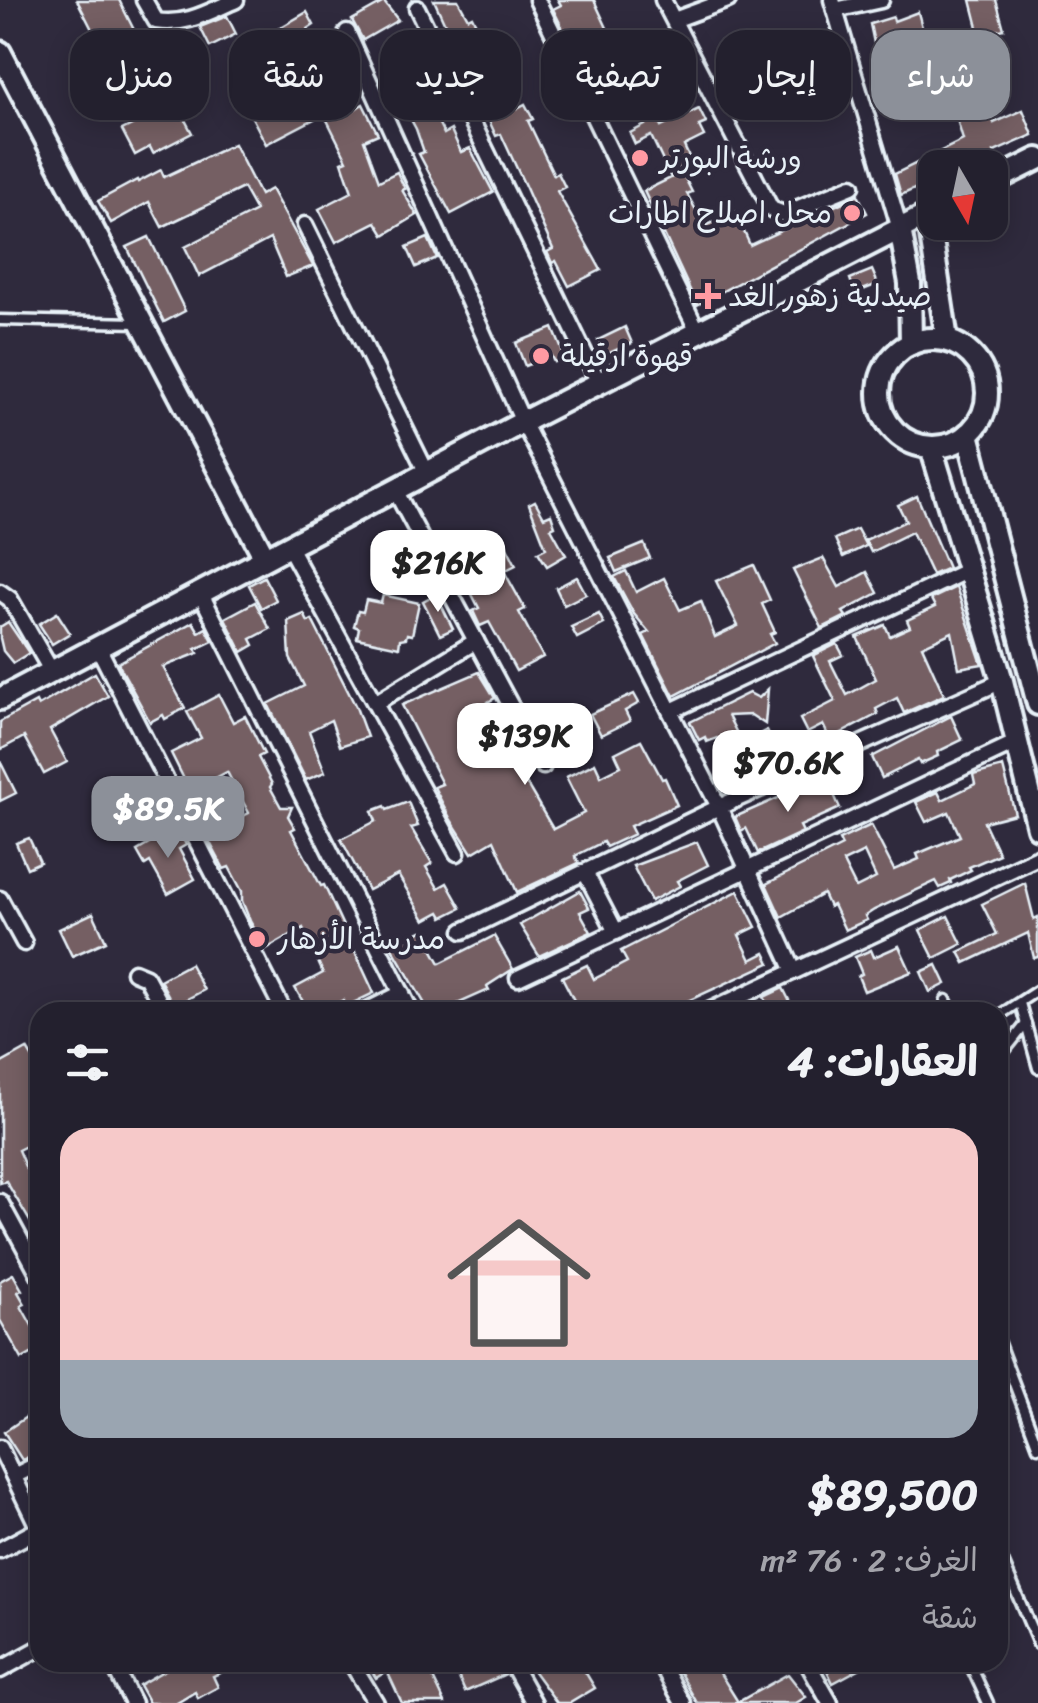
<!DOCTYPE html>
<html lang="ar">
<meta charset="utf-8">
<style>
body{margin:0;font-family:Sriracha,"Playpen Sans Arabic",sans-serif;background:#2b2836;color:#f1f3f6;direction:rtl;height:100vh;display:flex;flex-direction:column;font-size:38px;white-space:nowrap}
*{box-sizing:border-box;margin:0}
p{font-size:32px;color:#a3a3aa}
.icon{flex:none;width:55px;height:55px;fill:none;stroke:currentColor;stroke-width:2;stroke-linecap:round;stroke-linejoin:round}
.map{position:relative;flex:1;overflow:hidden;direction:ltr}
.sheet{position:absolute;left:30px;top:1002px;width:978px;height:670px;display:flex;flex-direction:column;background:#23202e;border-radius:30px;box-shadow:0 5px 25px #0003,0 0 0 2px #403e4a;direction:rtl}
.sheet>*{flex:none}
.hud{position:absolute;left:30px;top:30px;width:980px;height:90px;direction:rtl;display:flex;gap:20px}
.needle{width:65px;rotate:171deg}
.fabs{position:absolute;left:918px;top:150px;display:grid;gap:20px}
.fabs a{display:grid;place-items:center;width:90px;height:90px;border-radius:20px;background:#23202e;box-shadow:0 5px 25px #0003,0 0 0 2px #403e4a;font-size:50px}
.price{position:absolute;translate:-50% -85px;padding:0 22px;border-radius:20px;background:#fff;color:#222;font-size:32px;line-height:65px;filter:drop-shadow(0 2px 5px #0008)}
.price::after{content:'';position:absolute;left:50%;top:60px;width:30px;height:22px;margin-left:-15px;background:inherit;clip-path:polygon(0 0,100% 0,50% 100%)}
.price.current{background:#8c9099;color:#fff}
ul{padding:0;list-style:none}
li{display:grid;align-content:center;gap:20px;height:530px;padding:0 30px}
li+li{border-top:2px solid #403e4a}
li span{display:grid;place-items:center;height:310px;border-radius:30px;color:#555}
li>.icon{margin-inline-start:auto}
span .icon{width:180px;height:180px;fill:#fffc;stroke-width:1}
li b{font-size:42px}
h2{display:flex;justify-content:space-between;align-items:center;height:120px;padding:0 30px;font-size:42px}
.chip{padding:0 35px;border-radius:30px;background:#23202e;box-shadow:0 5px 25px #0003,0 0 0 2px #403e4a;font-size:35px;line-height:90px}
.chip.current{background:#8c9099;color:#fff}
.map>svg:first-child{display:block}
.building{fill:#755f63;stroke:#e8f1f8;stroke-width:2.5;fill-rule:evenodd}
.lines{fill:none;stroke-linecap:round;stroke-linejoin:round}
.lane-casing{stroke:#e8f1f8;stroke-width:15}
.street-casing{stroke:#e8f1f8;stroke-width:21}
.secondary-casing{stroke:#e8f1f8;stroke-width:28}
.lane{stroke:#2f2a3d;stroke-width:8}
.street{stroke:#2f2a3d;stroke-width:14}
.secondary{stroke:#2f2a3d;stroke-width:20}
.poi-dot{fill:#ff9aa2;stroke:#2f2a3d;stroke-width:4}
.labels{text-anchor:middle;stroke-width:9;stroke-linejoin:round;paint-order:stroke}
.poi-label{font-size:30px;fill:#e8f1f8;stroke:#2f2a3d;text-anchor:start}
</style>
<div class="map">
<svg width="1038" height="1703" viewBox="0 0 1038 1703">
<rect width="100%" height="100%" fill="#2f2a3d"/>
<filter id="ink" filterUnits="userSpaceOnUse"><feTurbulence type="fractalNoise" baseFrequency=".01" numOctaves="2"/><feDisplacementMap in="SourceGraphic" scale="20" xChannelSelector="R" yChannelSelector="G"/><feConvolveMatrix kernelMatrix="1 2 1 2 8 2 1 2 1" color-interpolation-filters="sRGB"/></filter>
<g filter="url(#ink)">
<g class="building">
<path d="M 77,0 L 119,0 L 154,70 L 121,86 Z"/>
<path d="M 434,0 L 458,0 L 468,18 L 472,16 L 517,108 L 525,104 L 533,119 L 528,121 L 554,175 L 558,173 L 565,187 L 557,191 L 601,270 L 569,286 L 556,261 L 552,263 L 547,252 L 553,249 L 526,188 L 501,134 L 496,136 Z"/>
<path d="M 558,0 L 594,0 L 640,99 L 606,115 L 553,9 L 561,5 Z"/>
<path d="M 971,0 L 996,0 L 1004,29 L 980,35 Z"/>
<path d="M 384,2 L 398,20 L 363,40 L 352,20 Z"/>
<path d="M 307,12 L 314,25 L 308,29 L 353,110 L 363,104 L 378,134 L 364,140 L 379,181 L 397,172 L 405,189 L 402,190 L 417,215 L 384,235 L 376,222 L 336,242 L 319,209 L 352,192 L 342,162 L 347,160 L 324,114 L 266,144 L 244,102 L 293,76 L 277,46 L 266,53 L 259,40 Z"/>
<path d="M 918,12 L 924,35 L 933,32 L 943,62 L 947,61 L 954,81 L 966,77 L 971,93 L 984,89 L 994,123 L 1023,110 L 1033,135 L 994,152 L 996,156 L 970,168 L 935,168 L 935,180 L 901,195 L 895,174 L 963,140 L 950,96 L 911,108 L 905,89 L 910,87 L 895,42 L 875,48 L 870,24 L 893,17 L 894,21 Z"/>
<path d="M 227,16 L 236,34 L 210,47 L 200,27 Z"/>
<path d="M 796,34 L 810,87 L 781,95 L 767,42 Z"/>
<path d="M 422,76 L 431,93 L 437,90 L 444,103 L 432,110 L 444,134 L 451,130 L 461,152 L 470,148 L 493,192 L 451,214 L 419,154 L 424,152 L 416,129 L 395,90 Z"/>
<path d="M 648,101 L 661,127 L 699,109 L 706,123 L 699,126 L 704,136 L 684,146 L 689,157 L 683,160 L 686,166 L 680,168 L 692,192 L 687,194 L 705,226 L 735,212 L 750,245 L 858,195 L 867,213 L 697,305 L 644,191 L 671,178 L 651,136 L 635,144 L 630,133 L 645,125 L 636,106 Z"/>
<path d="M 176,103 L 192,133 L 153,153 L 150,147 L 135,155 L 122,130 Z"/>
<path d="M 234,144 L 260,195 L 271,189 L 313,266 L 286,277 L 270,239 L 199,276 L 185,247 L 256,211 L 243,188 L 162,227 L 149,202 L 111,223 L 98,201 L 137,180 L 138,182 L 161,170 L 164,177 Z"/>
<path d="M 149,237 L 185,311 L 164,322 L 127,247 Z"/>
<path d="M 428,238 L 437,258 L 416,267 L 407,247 Z"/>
<path d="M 872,270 L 878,284 L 855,293 L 850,279 Z"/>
<path d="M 625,327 L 632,343 L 605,355 L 598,340 Z"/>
<path d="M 553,328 L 565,357 L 554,362 L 551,356 L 525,366 L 516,343 Z"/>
<path d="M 917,496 L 948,568 L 932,575 L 912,532 L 871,552 L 865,540 L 906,521 L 898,505 Z"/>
<path d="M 535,501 L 544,517 L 551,514 L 555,526 L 551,528 L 566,555 L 547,566 L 538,552 L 546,548 L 529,504 Z"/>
<path d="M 857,529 L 866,546 L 843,557 L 835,539 Z"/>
<path d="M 644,544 L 650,558 L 616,572 L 610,558 Z"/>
<path d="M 507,547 L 516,565 L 504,571 L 525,609 L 519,612 L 543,657 L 516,671 L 489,622 L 480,626 L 473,611 L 479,608 L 460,571 Z"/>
<path d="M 823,558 L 839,587 L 867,572 L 878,593 L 843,612 L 846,616 L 822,628 L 793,570 Z"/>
<path d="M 754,565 L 770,600 L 762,604 L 775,632 L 770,634 L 775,643 L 674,696 L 643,635 L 649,632 L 634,614 L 614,577 L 626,571 L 636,592 L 664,578 L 680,610 L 701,601 L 715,637 L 738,626 L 716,581 Z"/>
<path d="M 264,577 L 276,600 L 261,608 L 249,585 Z"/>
<path d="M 577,577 L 586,594 L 564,605 L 556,588 Z"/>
<path d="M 956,587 L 982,664 L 959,668 L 952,632 L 922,646 L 944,695 L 904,713 L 897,698 L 876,709 L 878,714 L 830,739 L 823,725 L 807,733 L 800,719 L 835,701 L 813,656 L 837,644 L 843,655 L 830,661 L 847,695 L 876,679 L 857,637 L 885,625 L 890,636 L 910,627 L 907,620 L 935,607 L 931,599 Z"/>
<path d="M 436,594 L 453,629 L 440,635 L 423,601 Z"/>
<path d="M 383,595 L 419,603 L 412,635 L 407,634 L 406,638 L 400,639 L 399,647 L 357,638 L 359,628 L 354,626 L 358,611 L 363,612 L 366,600 L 381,603 Z"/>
<path d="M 255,602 L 270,629 L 251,639 L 254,645 L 242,652 L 225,618 Z"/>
<path d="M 57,613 L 70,633 L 52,644 L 39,624 Z"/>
<path d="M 304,614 L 308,622 L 312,620 L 356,707 L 367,737 L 340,746 L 331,720 L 309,731 L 325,772 L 306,780 L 268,704 L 304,686 L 290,658 L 288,621 Z"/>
<path d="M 599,614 L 604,624 L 577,638 L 571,627 Z"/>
<path d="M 8,622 L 29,653 L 13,663 L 3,651 L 0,638 L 0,627 Z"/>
<path d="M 193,622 L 199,632 L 206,628 L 213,641 L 196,649 L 198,653 L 163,667 L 185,708 L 165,719 L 163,715 L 150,722 L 118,663 Z"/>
<path d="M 479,672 L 495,698 L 488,702 L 502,729 L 498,731 L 505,744 L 498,748 L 508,767 L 515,764 L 553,829 L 584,813 L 566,777 L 595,763 L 601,776 L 621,766 L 615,753 L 641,740 L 662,779 L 665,778 L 677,805 L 630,826 L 634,834 L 606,847 L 603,842 L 575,856 L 579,863 L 517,892 L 494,840 L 472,853 L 451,820 L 434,787 L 442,784 L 402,705 Z"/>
<path d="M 95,673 L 108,696 L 50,730 L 67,762 L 44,774 L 24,737 L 0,750 L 0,722 L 36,702 L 38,706 Z"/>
<path d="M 768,689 L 765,724 L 751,715 L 728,716 L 742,743 L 767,730 L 778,753 L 761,761 L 764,765 L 752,771 L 755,775 L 736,784 L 717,738 L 707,742 L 705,737 L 699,740 L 690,722 L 749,693 L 759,698 Z"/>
<path d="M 634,694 L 639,703 L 625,711 L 630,721 L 601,735 L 590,714 Z"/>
<path d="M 219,695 L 233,722 L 245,716 L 264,754 L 258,757 L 272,784 L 270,787 L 281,807 L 292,807 L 288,816 L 295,828 L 291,830 L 321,886 L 324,885 L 374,993 L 347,1006 L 343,1000 L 319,1012 L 309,1012 L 295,988 L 323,973 L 303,928 L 266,949 L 250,921 L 242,901 L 242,891 L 229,867 L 224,869 L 206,835 L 249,813 L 227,772 L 190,791 L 171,753 L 201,738 L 187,712 Z"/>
<path d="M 951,716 L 962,740 L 937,752 L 938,756 L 920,764 L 918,760 L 882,778 L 872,757 Z"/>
<path d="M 0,761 L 16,793 L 0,801 Z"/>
<path d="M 1003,767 L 1015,814 L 984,822 L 999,854 L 969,867 L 971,870 L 950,880 L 951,883 L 940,888 L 936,881 L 874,910 L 865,916 L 867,920 L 845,930 L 833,905 L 829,907 L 823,894 L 781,917 L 766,884 L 842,846 L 839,840 L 871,825 L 894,870 L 919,859 L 917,854 L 960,836 L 949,812 L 926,822 L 916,802 L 938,792 L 942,800 L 975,784 L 973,775 ZM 864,852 L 876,878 L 856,888 L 843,862 Z"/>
<path d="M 826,777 L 840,808 L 800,826 L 803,832 L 758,853 L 746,828 L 741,831 L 735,817 Z"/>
<path d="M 408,802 L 418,826 L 411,828 L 432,863 L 426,867 L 438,888 L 447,883 L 461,908 L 443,917 L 440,912 L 425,920 L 398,875 L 368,890 L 341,839 L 376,821 L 372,811 L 385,806 L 387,810 Z"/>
<path d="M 177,828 L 186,845 L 179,849 L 195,879 L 168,894 L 150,862 L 145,865 L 137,851 Z"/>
<path d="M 29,838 L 40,862 L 27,868 L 16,843 Z"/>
<path d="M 697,842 L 708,865 L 677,881 L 680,886 L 651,901 L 633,866 Z"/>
<path d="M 1025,883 L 1034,919 L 1038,917 L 1038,957 L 1034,958 L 1028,933 L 965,963 L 959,952 L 997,934 L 982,904 Z"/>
<path d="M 580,891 L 589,908 L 580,912 L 591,932 L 539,956 L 520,925 Z"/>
<path d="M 738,891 L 756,927 L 739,935 L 751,960 L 765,953 L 770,963 L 664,1012 L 580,1012 L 562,977 L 587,965 L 594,979 L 627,962 L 621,951 Z"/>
<path d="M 93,913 L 106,941 L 72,956 L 59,929 Z"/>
<path d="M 948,916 L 962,944 L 934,958 L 920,930 Z"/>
<path d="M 422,931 L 440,963 L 494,936 L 513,969 L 487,986 L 489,990 L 457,1004 L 461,1012 L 421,1012 L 420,1007 L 425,1004 L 391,946 Z"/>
<path d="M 899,946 L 911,972 L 864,991 L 858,976 L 862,974 L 855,957 L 871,950 L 874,957 Z"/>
<path d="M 190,964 L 204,990 L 174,1006 L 160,980 Z"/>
<path d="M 937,965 L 946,984 L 930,992 L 921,972 Z"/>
<path d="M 783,988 L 792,1006 L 772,1012 L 764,997 Z"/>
<path d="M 27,1049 L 40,1070 L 40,1094 L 34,1097 L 37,1104 L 28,1108 L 40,1130 L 40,1139 L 18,1150 L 33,1185 L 40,1181 L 40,1238 L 6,1181 L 0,1183 L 0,1064 Z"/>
<path d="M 13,1274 L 22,1290 L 18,1292 L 25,1304 L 21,1306 L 40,1340 L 40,1349 L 22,1359 L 0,1320 L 0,1281 Z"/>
<path d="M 35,1411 L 40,1418 L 40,1452 L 22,1460 L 4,1432 Z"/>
<path d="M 179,1662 L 244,1662 L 213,1676 L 218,1687 L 198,1698 L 195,1692 L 177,1703 L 149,1703 L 139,1685 Z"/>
<path d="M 366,1662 L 500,1662 L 506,1674 L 465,1692 L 453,1664 L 432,1676 L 445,1703 L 402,1703 L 387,1671 L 376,1678 Z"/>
<path d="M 527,1662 L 596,1662 L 584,1670 L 595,1688 L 570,1703 L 557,1703 Z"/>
<path d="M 674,1662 L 713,1662 L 738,1702 L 788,1674 L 806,1697 L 796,1703 L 697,1703 Z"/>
<path d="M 823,1662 L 872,1662 L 833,1683 Z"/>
</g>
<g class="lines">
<g class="lane-casing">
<g id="lane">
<path d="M 0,320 L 138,323"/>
<path d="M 946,1000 L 952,1012"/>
<path d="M 1020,1003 L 1038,1068"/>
<path d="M 998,1016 L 1038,990"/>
<path d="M 998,1059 L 1026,1024"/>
<path d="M 998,1341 L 1038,1447"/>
<path d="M 998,1550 L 1038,1644"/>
<path d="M 969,1662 L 988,1703"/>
</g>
</g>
<g class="street-casing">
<g id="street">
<path d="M 144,0 L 156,21 C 186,26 208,12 236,0"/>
<path d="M 537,0 L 698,332"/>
<path d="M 663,0 L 771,209 L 784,214 L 852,186"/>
<path d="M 832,0 L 900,229"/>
<path d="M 417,8 L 599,383"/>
<path d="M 835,10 L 881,0"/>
<path d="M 674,20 L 728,0"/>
<path d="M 347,32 L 523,422 L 719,807 L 794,971"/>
<path d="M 305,225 L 427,473"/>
<path d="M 395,490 L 543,766"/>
<path d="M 288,545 L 457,853"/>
<path d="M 0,592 L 10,599 L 52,672"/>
<path d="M 201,594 L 411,1012"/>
<path d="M 99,649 L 284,1012"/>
<path d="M 375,703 L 476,641"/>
<path d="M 671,711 L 968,570"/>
<path d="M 585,872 L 616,932"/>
<path d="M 0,899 L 24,943"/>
<path d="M 463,931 L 719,807 L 1002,681"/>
<path d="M 134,972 L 146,977 L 165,1012"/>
<path d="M 518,978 L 1019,741"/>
<path d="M 364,1012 L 402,993"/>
<path d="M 707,1012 L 1038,857"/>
<path d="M 0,1202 L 40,1276"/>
<path d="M 0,1448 L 40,1531"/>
<path d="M 14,1476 L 40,1463"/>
<path d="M 0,1550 L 39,1529"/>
<path d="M 112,1662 L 133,1703"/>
<path d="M 351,1662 L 376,1703"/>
<path d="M 511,1662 L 534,1703"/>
<path d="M 660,1662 L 683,1703"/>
<path d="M 807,1662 L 830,1703"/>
<path d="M 0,1670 L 40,1648"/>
</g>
</g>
<g class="secondary-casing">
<g id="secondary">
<path d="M 0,52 L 265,558"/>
<path d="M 990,183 L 1038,159"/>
<path d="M 928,215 L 947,340"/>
<path d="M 900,229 L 910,283 L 911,344"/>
<circle cx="933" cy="393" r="54"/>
<path d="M 968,434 L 1038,704"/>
<path d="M 931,447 L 1002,681 L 1038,828"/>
<path d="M 0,699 L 523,422 L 935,211"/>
</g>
</g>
<use href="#lane" class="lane"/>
<use href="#street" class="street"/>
<use href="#secondary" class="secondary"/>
</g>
</g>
<g class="poi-dot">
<circle cx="640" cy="158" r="10"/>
<circle cx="852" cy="213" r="10"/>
<path d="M703 281h10v10h10v10h-10v10h-10v-10h-10v-10h10z"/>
<circle cx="541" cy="356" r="10"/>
<circle cx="257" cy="939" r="10"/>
</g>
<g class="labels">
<g class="poi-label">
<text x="660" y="168">ورشة البورتر</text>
<text x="832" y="223" text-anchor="end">محل اصلاح اطارات</text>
<text x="728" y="306">صيدلية زهور الغد</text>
<text x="561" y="366">قهوة ارقيلة</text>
<text x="277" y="949">مدرسة الأزهار</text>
</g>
</g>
</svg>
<div class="fabs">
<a><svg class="needle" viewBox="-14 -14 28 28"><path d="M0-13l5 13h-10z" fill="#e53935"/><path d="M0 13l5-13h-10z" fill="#a3a3aa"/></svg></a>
</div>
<b class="price" style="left:438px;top:615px">$216K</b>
<b class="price" style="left:525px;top:788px">$139K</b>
<b class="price" style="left:788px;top:815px">$70.6K</b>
<b class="price current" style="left:168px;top:861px">$89.5K</b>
<div class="hud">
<a class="chip current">شراء</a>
<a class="chip">إيجار</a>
<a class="chip">تصفية</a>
<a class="chip">جديد</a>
<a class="chip">شقة</a>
<a class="chip">منزل</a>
</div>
<section class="sheet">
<h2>العقارات: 4<svg class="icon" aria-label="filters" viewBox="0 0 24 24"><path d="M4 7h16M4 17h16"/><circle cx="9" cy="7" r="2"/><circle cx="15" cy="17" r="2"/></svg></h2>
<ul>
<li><span style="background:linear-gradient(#f6c9c9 75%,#9aa5b1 0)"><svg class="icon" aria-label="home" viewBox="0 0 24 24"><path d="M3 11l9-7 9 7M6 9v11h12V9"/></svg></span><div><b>$89,500</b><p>الغرف: 2 · 76 m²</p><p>شقة</p></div></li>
</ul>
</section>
</div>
